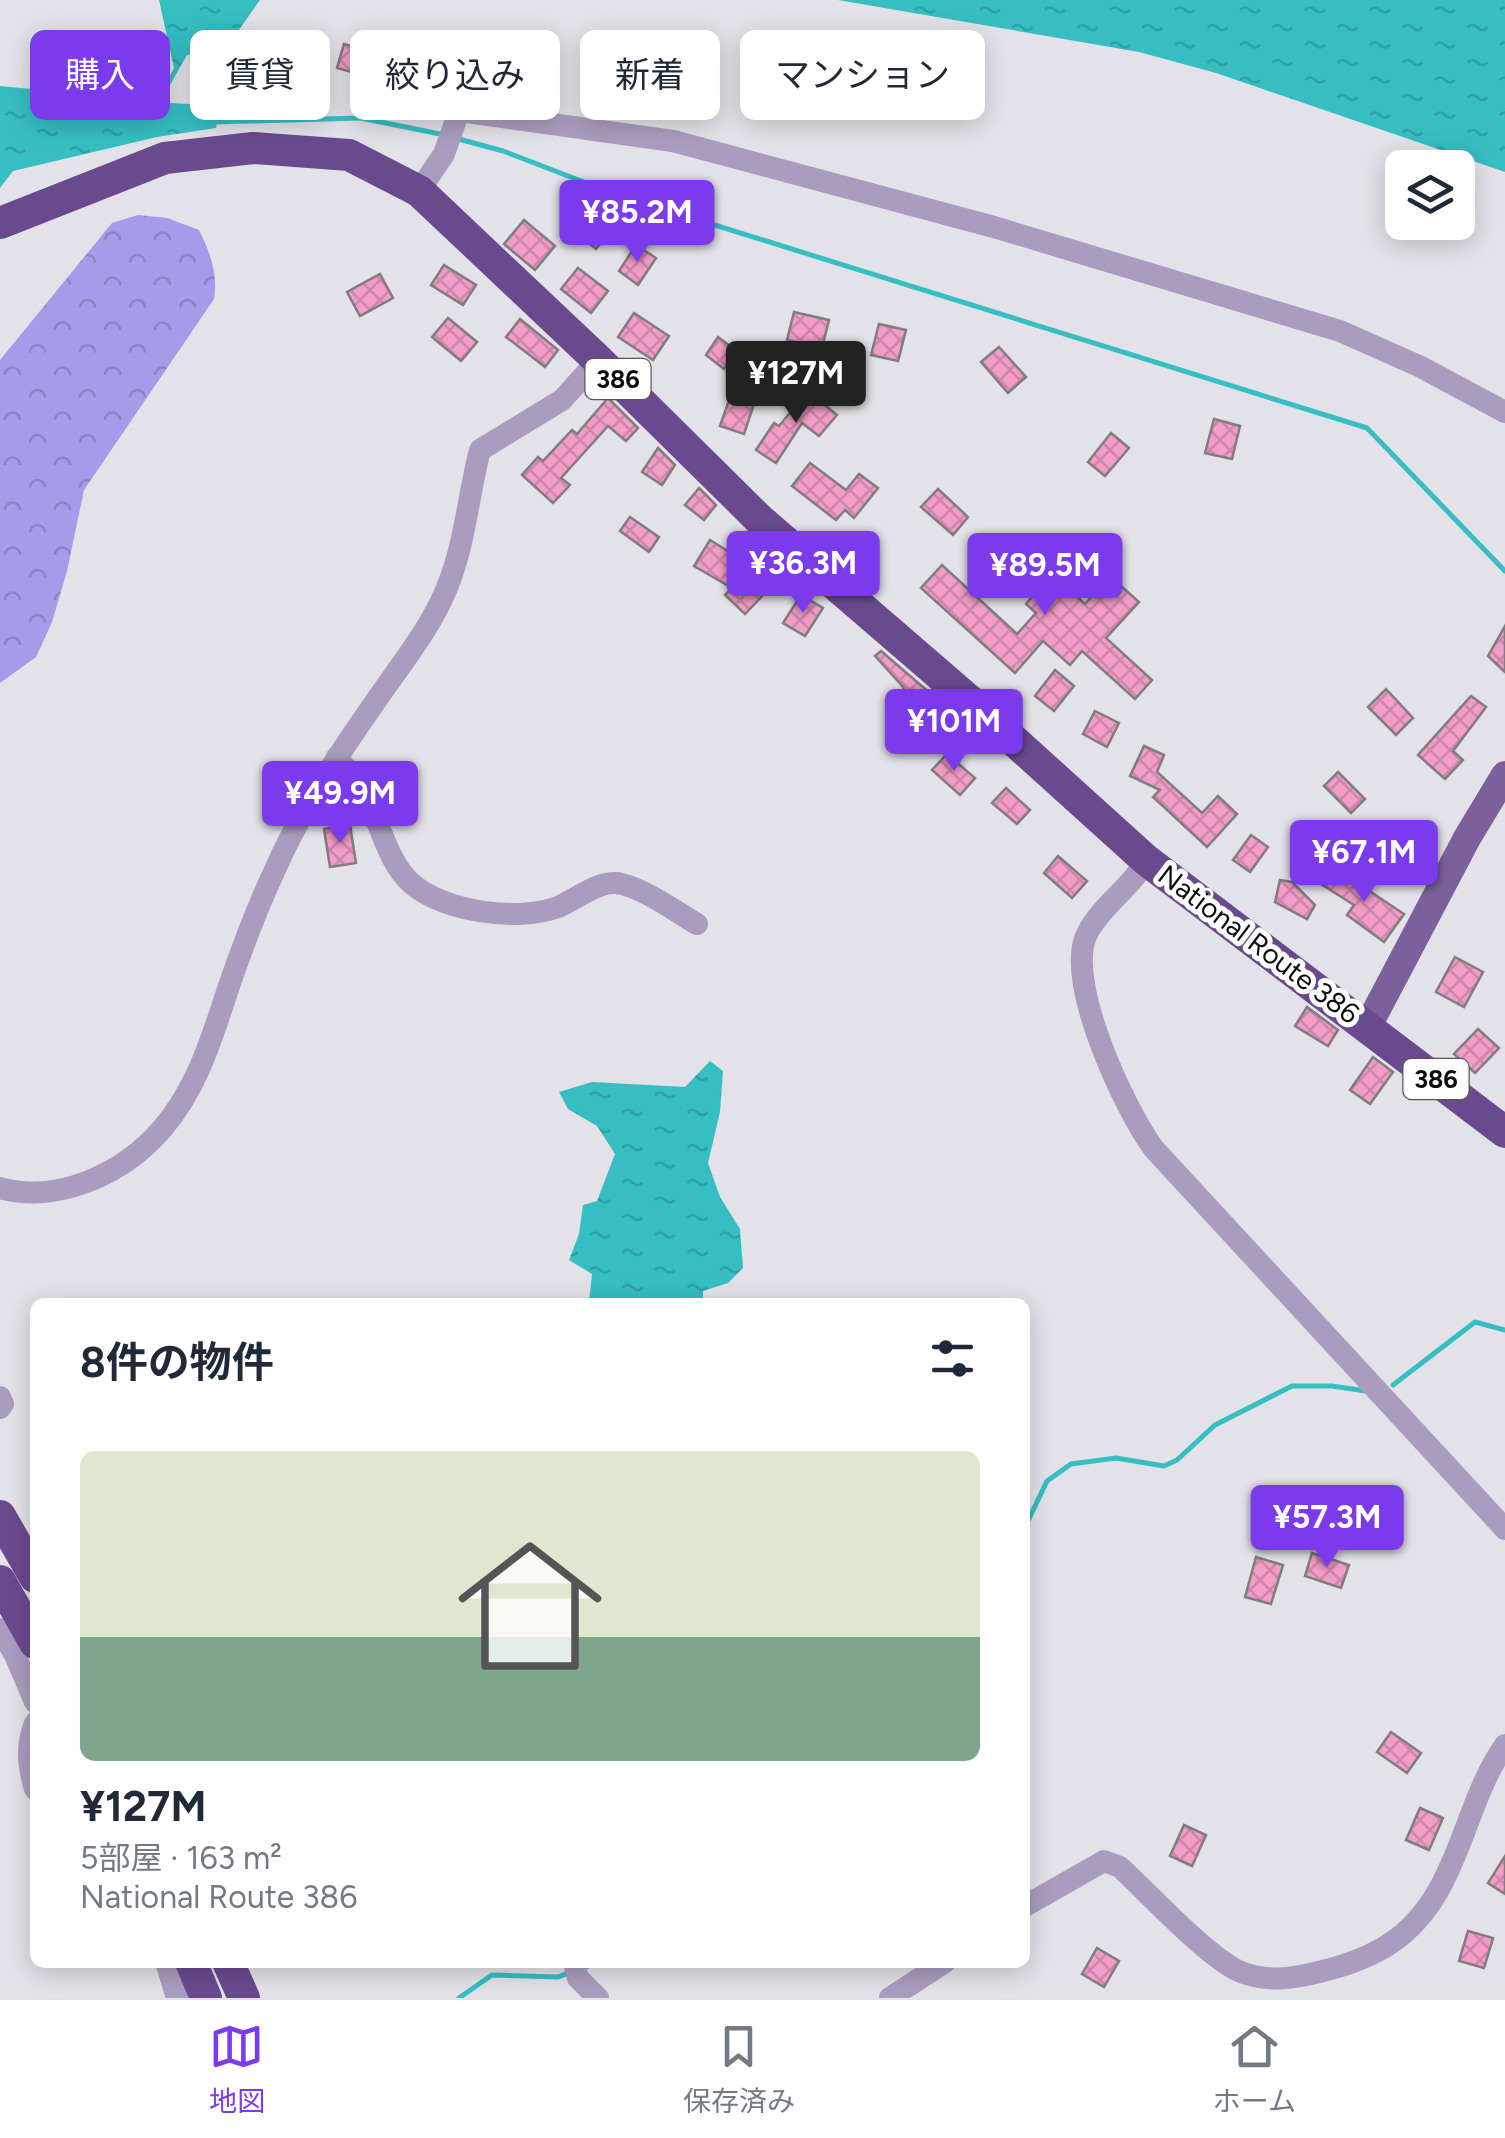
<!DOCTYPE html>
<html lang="ja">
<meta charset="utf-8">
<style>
body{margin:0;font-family:Figtree,"Noto Sans JP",sans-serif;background:#f2f2f3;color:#1f2937;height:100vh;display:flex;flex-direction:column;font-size:38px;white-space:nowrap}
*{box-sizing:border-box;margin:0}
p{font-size:32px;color:#747a83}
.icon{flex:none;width:55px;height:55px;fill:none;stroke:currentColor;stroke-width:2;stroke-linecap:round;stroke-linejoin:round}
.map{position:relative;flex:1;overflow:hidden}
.drawer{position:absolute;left:30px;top:1298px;width:1000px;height:670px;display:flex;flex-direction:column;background:#fff;border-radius:15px;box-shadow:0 5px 25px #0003}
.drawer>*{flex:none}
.banner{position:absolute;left:30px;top:30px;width:1000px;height:90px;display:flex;gap:20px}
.buttons{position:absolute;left:1385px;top:150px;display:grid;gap:20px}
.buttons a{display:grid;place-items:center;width:90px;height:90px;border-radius:15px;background:#fff;box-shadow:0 5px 25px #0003;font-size:50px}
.price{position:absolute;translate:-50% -85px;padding:0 22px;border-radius:10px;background:#7c3aed;color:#fff;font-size:32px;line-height:65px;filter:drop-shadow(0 2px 5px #0008)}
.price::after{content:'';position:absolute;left:50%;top:60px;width:30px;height:22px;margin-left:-15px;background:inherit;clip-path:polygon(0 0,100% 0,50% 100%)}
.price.current{background:#222;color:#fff}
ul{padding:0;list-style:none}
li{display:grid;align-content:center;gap:20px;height:530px;padding:0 50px}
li+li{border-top:2px solid #e0e1e3}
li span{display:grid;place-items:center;height:310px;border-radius:15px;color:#555}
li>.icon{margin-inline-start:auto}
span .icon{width:180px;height:180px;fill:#fffc;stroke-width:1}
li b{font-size:42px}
h2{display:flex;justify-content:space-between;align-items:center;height:120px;padding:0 50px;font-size:42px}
.tag{padding:0 35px;border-radius:15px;background:#fff;box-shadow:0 5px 25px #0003;font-size:35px;line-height:90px}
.tag.current{background:#7c3aed;color:#fff}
.tab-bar{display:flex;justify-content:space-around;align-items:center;height:140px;border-top:2px solid #e0e1e3;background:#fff;font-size:28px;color:#747a83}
.tab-bar a{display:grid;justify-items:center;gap:5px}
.tab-bar .current{color:#7c3aed}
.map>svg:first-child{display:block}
.forest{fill:url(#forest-crowns)}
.water{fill:url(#water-ripples)}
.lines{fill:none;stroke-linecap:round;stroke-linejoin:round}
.stream{stroke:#36bec3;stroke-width:5}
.building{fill:url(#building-cross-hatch);stroke:#817c7e;stroke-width:2.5}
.minor{stroke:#aa9cbe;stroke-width:22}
.major{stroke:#7b609c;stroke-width:28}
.highway{stroke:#6a4a8f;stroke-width:32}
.labels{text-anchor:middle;stroke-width:10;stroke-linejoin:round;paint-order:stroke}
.shield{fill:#fff;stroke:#565657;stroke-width:2.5}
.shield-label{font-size:25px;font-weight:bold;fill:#0d0d0f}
.street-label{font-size:28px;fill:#0d0d0f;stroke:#fff}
</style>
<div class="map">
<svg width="1505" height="1998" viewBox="0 0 1505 1998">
<defs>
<pattern id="forest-crowns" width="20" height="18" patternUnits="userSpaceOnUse" patternTransform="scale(2.5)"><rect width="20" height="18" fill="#a49be9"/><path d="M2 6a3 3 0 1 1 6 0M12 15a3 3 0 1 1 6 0" fill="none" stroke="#8c84c7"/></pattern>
<pattern id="water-ripples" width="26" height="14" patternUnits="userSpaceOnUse" patternTransform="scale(2.5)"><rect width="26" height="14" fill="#36bec3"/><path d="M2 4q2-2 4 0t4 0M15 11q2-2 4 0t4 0" fill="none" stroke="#2ea2a6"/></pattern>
<pattern id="building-cross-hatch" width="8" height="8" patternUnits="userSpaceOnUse" patternTransform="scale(2.5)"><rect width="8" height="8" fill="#f29dc7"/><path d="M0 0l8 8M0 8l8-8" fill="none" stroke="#ce86aa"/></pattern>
</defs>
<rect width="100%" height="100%" fill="#e2e2e8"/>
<path class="forest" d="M 138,215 L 167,218 L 199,230 C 210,253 218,272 214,299 L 84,490 L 67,571 L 52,622 L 36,657 L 0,683 L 0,360 L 112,223 Z"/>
<g class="water">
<path d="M 159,0 L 260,0 L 236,34 L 219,51 L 187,55 L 166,92 L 170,103 L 209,105 L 218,116 L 216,128 L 157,137 L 13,171 L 0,188 L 0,86 L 157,101 L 174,68 Z"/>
<path d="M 838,0 L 1505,0 L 1505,172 L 1216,73 L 1139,52 Z"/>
<path d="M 710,1061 L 723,1071 L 720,1112 L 708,1163 L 720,1197 L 740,1229 L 743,1268 L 728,1283 L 703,1291 L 703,1302 L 589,1302 L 592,1274 L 569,1260 L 579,1234 L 583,1205 L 597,1201 L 615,1154 L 597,1126 L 568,1109 L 559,1092 L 592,1082 L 685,1087 Z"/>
</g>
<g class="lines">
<g class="stream">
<path d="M 213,122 L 361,118 L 445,135"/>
<path d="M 455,138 L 503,151 L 615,194 L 1367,428 L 1505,571"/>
<path d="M 1393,1385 L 1475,1322 L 1505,1330"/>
<path d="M 1025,1527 L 1047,1481 L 1071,1464 L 1116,1458 L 1164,1466 L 1177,1460 L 1215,1425 L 1292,1386 L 1332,1386 L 1366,1391"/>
<path d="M 583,1968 L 600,1962"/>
<path d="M 459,1998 L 492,1975 L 558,1977 L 568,1973"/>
</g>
</g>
<g class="building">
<path d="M 344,44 L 386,56 L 379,80 L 337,68 Z"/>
<path d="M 582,203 L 613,229 L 596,249 L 565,223 Z"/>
<path d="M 524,220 L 555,246 L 535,270 L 504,244 Z"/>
<path d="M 636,245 L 656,258 L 638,285 L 619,271 Z"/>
<path d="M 444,265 L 476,285 L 463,305 L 431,285 Z"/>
<path d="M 578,268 L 608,291 L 591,313 L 561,289 Z"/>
<path d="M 380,274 L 393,298 L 360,316 L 347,292 Z"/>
<path d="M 794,312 L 829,320 L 822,348 L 787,340 Z"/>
<path d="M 634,313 L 669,336 L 653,360 L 618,337 Z"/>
<path d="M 448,318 L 477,342 L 461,361 L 432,337 Z"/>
<path d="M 520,319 L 558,350 L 545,367 L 506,337 Z"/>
<path d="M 879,324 L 906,330 L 898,361 L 871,355 Z"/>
<path d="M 718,337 L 737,351 L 724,369 L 706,355 Z"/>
<path d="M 999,347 L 1026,377 L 1008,393 L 981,362 Z"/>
<path d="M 808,391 L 837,415 L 819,436 L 802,423 L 776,463 L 756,450 L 774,423 L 779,426 Z"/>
<path d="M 731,394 L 755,401 L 744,434 L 720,426 Z"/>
<path d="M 608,398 L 638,428 L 626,441 L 608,426 L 561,478 L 570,485 L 553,503 L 522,475 L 538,457 L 543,461 L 572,430 L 577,434 Z"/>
<path d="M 1214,419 L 1240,426 L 1232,459 L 1205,453 Z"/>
<path d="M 1111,433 L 1129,448 L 1105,476 L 1088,462 Z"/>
<path d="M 658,448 L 675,465 L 662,485 L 642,472 Z"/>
<path d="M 810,463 L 846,490 L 859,474 L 878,488 L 854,518 L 845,510 L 836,520 L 792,486 Z"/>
<path d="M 699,488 L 716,505 L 704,520 L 685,505 Z"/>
<path d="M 938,489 L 968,517 L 953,535 L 921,507 Z"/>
<path d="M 630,517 L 659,537 L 649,552 L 620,531 Z"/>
<path d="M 1012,538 L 1085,604 L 1110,576 L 1139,602 L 1106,638 L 1152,680 L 1135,699 L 1082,651 L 1070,665 L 1043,641 L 1015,673 L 921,588 L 942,565 L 1017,634 L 1036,613 L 1026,604 L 1032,597 L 992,561 Z"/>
<path d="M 710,540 L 731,553 L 769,589 L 745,614 L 725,595 L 732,588 L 694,566 Z"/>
<path d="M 801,595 L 823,608 L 805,636 L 783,623 Z"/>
<path d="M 1505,626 L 1505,672 L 1488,656 Z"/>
<path d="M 881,651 L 931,694 L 915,715 L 895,699 L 904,688 L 875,656 Z"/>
<path d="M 1055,670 L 1074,686 L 1054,711 L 1035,696 Z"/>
<path d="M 1386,689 L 1413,718 L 1396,735 L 1368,707 Z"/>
<path d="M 1471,696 L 1486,707 L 1453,751 L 1463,760 L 1445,779 L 1418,755 Z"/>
<path d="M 1095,711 L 1119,723 L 1107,747 L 1083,734 Z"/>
<path d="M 1144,746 L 1164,755 L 1157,772 L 1202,813 L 1218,796 L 1237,814 L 1207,847 L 1153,797 L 1160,790 L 1130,776 Z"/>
<path d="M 947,754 L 975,778 L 960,795 L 932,770 Z"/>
<path d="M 1338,772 L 1365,799 L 1351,813 L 1324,786 Z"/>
<path d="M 1006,788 L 1030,810 L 1017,824 L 992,803 Z"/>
<path d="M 350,825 L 356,863 L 330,867 L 324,829 Z"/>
<path d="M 1251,835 L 1268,847 L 1250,872 L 1233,860 Z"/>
<path d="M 1417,851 L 1436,859 L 1427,877 L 1410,870 Z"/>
<path d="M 1058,856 L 1087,881 L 1072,898 L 1044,873 Z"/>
<path d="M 1332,866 L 1404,914 L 1384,942 L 1347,915 L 1354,905 L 1321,884 Z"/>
<path d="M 1280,880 L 1292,882 L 1315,905 L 1307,919 L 1275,902 Z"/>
<path d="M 1455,957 L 1483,972 L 1464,1007 L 1436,992 Z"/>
<path d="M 1307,1007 L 1338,1030 L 1328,1046 L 1295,1026 Z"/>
<path d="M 1478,1029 L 1499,1048 L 1475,1073 L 1454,1054 Z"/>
<path d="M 1373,1057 L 1393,1072 L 1370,1104 L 1350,1090 Z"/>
<path d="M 1312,1553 L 1349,1565 L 1341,1588 L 1305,1576 Z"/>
<path d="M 1256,1557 L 1283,1565 L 1271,1604 L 1245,1597 Z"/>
<path d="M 1391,1732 L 1421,1753 L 1407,1773 L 1377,1752 Z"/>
<path d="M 1420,1808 L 1443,1818 L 1429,1850 L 1406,1840 Z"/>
<path d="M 1184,1825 L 1206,1835 L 1192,1866 L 1170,1856 Z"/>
<path d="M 1505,1856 L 1505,1894 L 1488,1883 Z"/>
<path d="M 1468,1931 L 1493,1938 L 1484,1968 L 1459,1961 Z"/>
<path d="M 1097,1948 L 1119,1961 L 1104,1987 L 1082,1974 Z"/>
</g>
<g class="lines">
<g class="minor">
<path d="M 419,191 L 444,154 L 459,111 L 673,141 L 994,227 L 1340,331 L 1419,366 L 1505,412"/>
<path d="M 337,757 C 350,773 362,789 371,808 C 383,833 390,864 411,883 C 443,912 518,922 558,907 C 577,899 601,878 622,884 C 648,891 675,911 697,924"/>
<path d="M 1146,860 C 1132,887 1102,905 1088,932 C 1062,977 1125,1110 1154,1149 L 1505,1529"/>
<path d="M 0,1188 C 58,1204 123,1174 162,1129 C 198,1087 212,1037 229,986 C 242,948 256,911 273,874 C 299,814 336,758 373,705 C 398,668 429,631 446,590 C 465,546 468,496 480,450 L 562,400 L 598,360"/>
<path d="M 0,1397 L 3,1404 L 0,1408"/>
<path d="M 0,1629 L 15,1655 L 35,1702"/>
<path d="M 35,1723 C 26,1746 28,1765 35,1789"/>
<path d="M 1025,1906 L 1104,1861 L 1120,1867 C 1147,1892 1210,1960 1241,1972 C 1269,1983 1296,1978 1323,1971 C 1375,1958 1411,1938 1438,1891 C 1465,1844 1474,1789 1505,1745"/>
<path d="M 166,1962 L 177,1998"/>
<path d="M 574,1962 L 578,1978 L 598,1998"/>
<path d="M 890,1998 L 945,1962"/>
</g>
<path class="major" d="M 1368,1026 L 1467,838 L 1505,775"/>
<g class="highway">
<path d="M 0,223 L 165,158 L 253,148 L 349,155 L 419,191 L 598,360 L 759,519 L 970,701 L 1146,860 L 1505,1132"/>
<path d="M 0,1516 L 35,1577"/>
<path d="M 0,1581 L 35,1643"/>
<path d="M 191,1962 L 206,1998"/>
<path d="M 228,1962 L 244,1998"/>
</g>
</g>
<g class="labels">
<g class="shield">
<rect x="585.5" y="359" width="65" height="40" rx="8"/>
<rect x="1403.5" y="1059" width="65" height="40" rx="8"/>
</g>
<g class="shield-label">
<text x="618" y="388">386</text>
<text x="1436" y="1088">386</text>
</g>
<g class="street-label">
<text transform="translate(1259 944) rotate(37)" y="10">National Route 386</text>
</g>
</g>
</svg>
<div class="buttons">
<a><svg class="icon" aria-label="layers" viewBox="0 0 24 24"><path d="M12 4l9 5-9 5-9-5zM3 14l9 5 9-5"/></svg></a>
</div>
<b class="price" style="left:637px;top:265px">¥85.2M</b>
<b class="price current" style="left:796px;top:426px">¥127M</b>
<b class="price" style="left:803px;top:616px">¥36.3M</b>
<b class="price" style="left:1045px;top:618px">¥89.5M</b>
<b class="price" style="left:954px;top:774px">¥101M</b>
<b class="price" style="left:340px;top:846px">¥49.9M</b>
<b class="price" style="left:1364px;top:905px">¥67.1M</b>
<b class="price" style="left:1327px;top:1570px">¥57.3M</b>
<div class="banner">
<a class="tag current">購入</a>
<a class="tag">賃貸</a>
<a class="tag">絞り込み</a>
<a class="tag">新着</a>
<a class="tag">マンション</a>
</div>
<section class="drawer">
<h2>8件の物件<svg class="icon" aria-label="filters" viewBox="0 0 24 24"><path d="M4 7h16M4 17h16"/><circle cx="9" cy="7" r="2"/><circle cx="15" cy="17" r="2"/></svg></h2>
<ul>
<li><span style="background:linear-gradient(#dfe7d0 60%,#7fa58c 0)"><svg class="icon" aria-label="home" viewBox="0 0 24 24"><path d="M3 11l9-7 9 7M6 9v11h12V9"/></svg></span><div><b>¥127M</b><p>5部屋 · 163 m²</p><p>National Route 386</p></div></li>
</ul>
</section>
</div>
<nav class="tab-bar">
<a class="current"><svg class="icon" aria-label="map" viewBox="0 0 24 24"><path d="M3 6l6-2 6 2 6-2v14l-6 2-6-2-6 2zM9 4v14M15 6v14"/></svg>地図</a>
<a><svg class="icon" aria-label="saved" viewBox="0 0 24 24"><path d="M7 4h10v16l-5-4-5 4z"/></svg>保存済み</a>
<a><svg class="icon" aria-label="home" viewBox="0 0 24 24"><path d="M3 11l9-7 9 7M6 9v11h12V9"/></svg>ホーム</a>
</nav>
